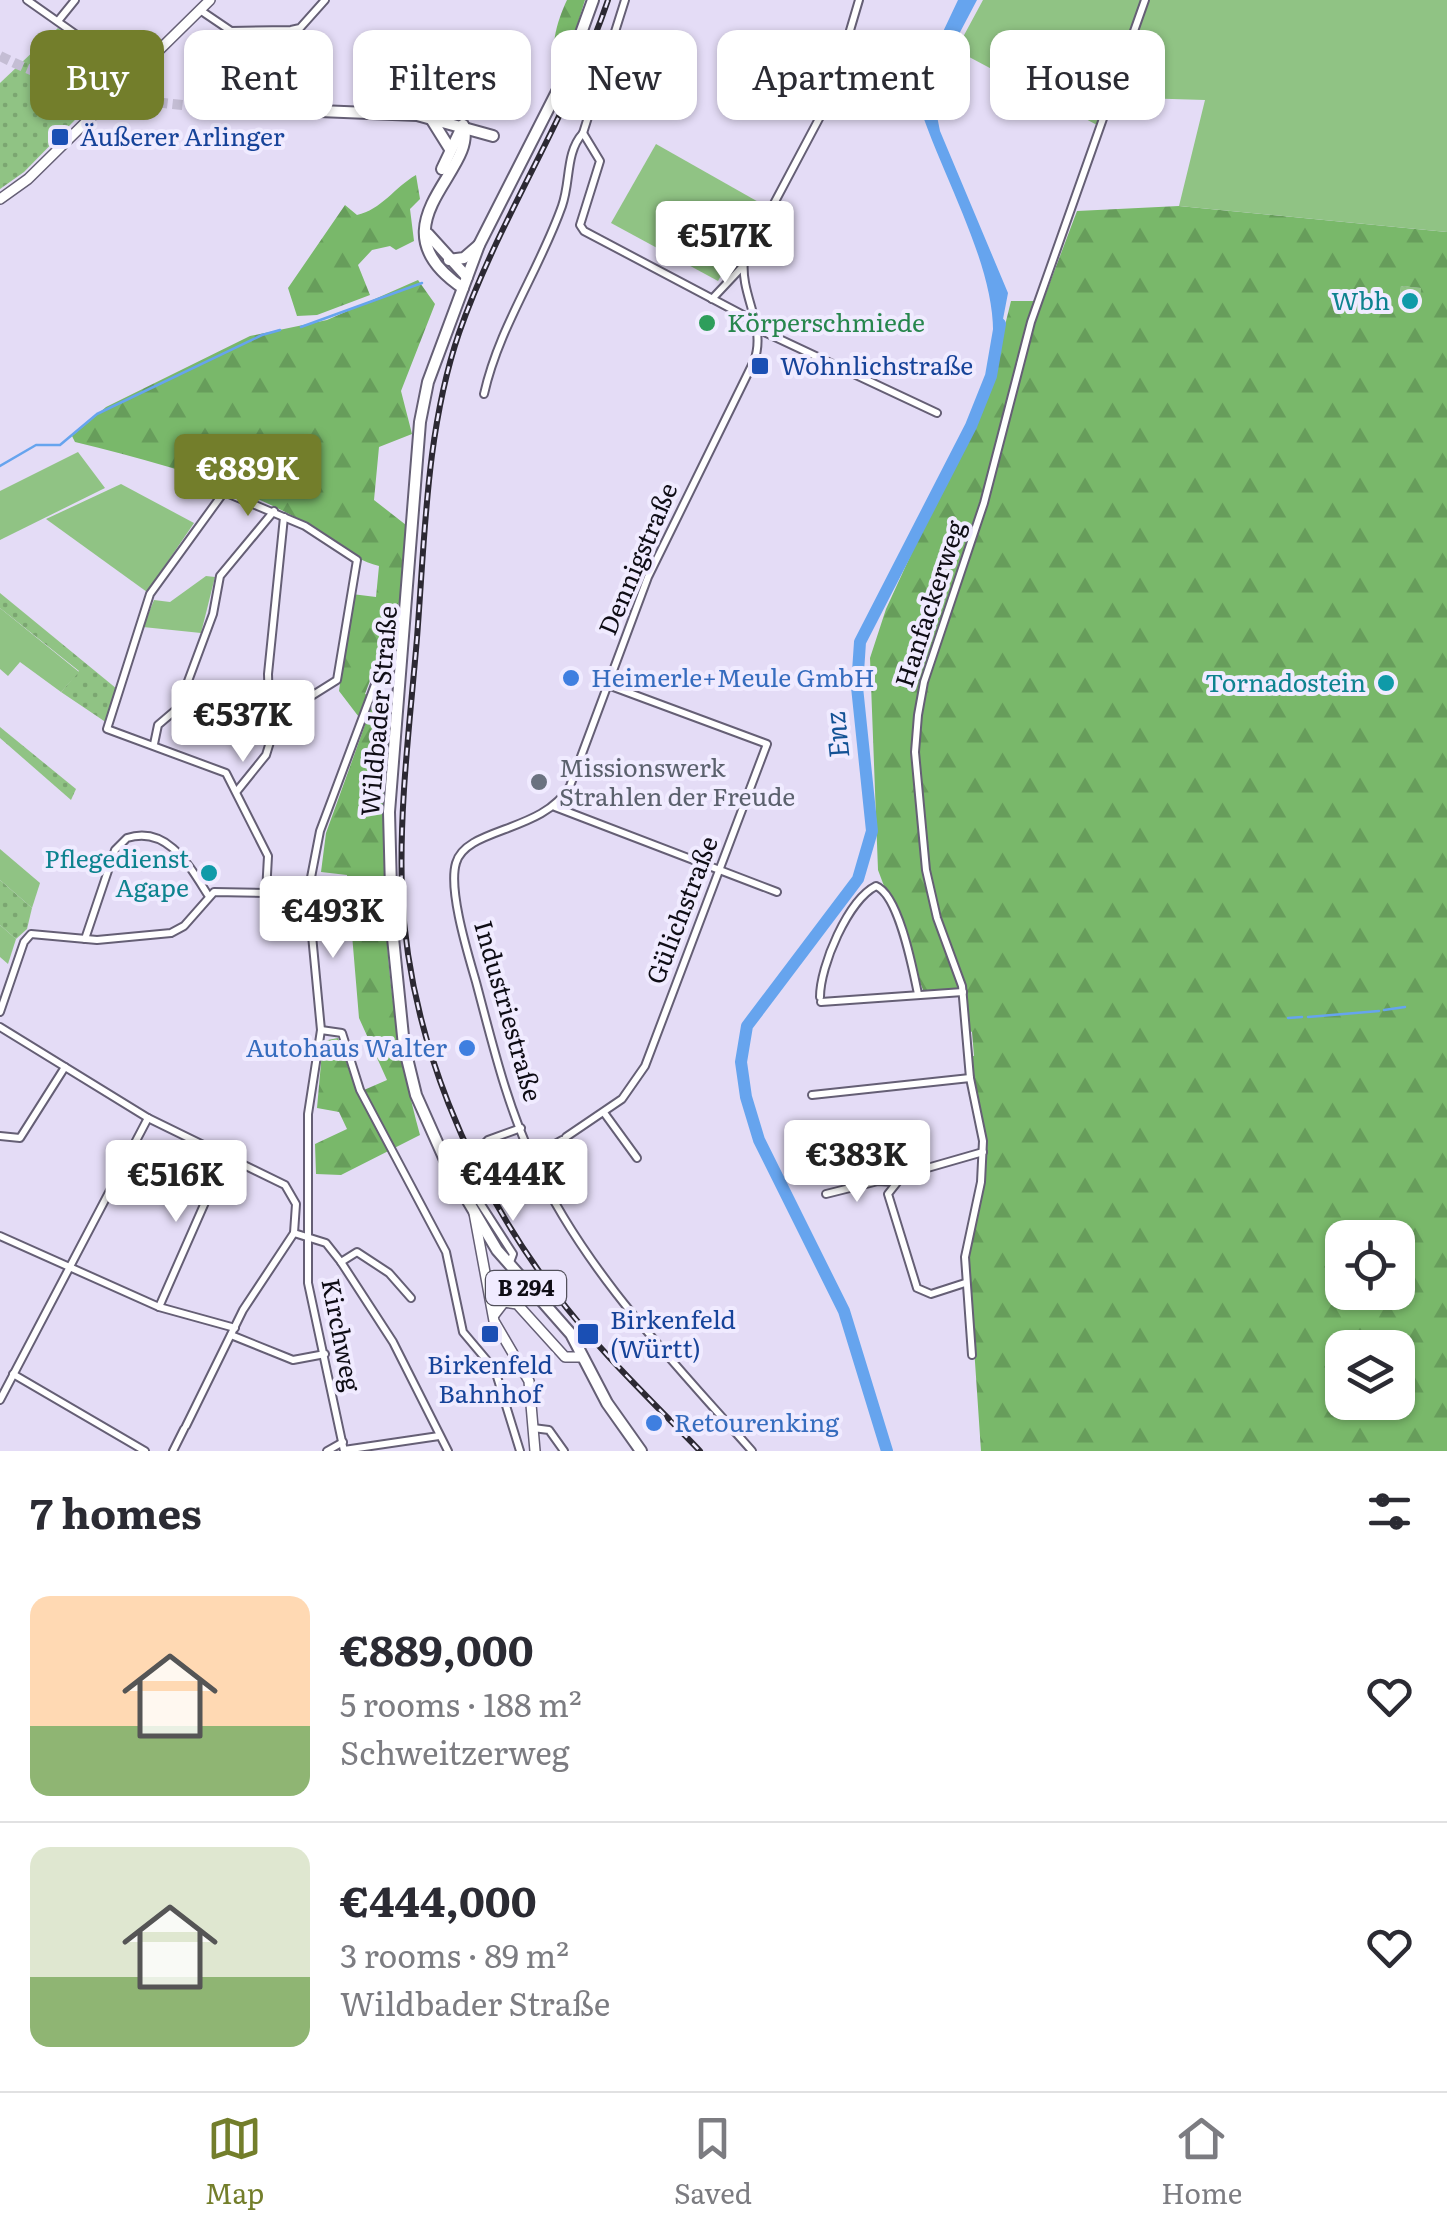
<!DOCTYPE html>
<meta charset="utf-8">
<style>
body{margin:0;font-family:Literata,serif;background:#f2f2f3;color:#2b2b33;height:100vh;display:flex;flex-direction:column;font-size:38px;white-space:nowrap}
*{box-sizing:border-box;margin:0}
p{font-size:32px;color:#7c7c81}
.icon{flex:none;width:55px;height:55px;fill:none;stroke:currentColor;stroke-width:2;stroke-linecap:round;stroke-linejoin:round}
.map{position:relative;height:1451px;overflow:hidden}
.sheet{display:flex;flex-direction:column;background:#fff;flex:1}
.sheet>*{flex:none}
.top-card{position:absolute;left:30px;top:30px;width:1388px;height:90px;display:flex;gap:20px}
.fabs{position:absolute;left:1325px;top:1220px;display:grid;gap:20px}
.fabs a{display:grid;place-items:center;width:90px;height:90px;border-radius:20px;background:#fff;box-shadow:0 2px 8px #0004;font-size:50px}
.price{position:absolute;translate:-50% -85px;padding:0 22px;border-radius:10px;background:#fff;color:#222;font-size:32px;line-height:65px;filter:drop-shadow(0 2px 5px #0008)}
.price::after{content:'';position:absolute;left:50%;top:60px;width:30px;height:22px;margin-left:-15px;background:inherit;clip-path:polygon(0 0,100% 0,50% 100%)}
.price.selected{background:#737e2b;color:#fff}
ul{padding:0;list-style:none}
li{display:flex;align-items:center;gap:30px;height:250px;padding:0 30px}
li+li{border-top:2px solid #e1e1e2}
li span{display:grid;place-items:center;flex:none;width:280px;height:200px;border-radius:20px;color:#555}
li>.icon{margin-inline-start:auto}
span .icon{width:120px;height:120px;fill:#fffc;stroke-width:1}
li b{font-size:42px}
h2{display:flex;justify-content:space-between;align-items:center;height:120px;padding:0 30px;font-size:42px}
.pill{padding:0 35px;border-radius:20px;background:#fff;box-shadow:0 2px 8px #0004;font-size:35px;line-height:90px}
.pill.selected{background:#737e2b;color:#fff}
.menu{display:flex;justify-content:space-around;align-items:center;height:140px;border-top:2px solid #e1e1e2;background:#fff;font-size:28px;color:#7c7c81}
.menu a{display:grid;justify-items:center;gap:5px}
.menu .selected{color:#737e2b}
.map>svg:first-child{display:block}
.grass{fill:url(#grass-dots)}
.forest{fill:url(#forest-firs);fill-rule:evenodd}
.green{fill:#90c384}
.water{fill:#66a4ee}
.lines{fill:none;stroke-linecap:round;stroke-linejoin:round}
.stream{stroke:#66a4ee;stroke-width:2.5}
.river{stroke:#66a4ee;stroke-width:12}
.trunk-tunnel{stroke:#c4bdd4;stroke-width:10;stroke-dasharray:10 5;stroke-linecap:butt}
.minor-casing{stroke:#655f75;stroke-width:10}
.secondary-casing{stroke:#655f75;stroke-width:12}
.primary-casing{stroke:#655f75;stroke-width:14}
.trunk-casing{stroke:#655f75;stroke-width:14}
.minor{stroke:#fff;stroke-width:6}
.secondary{stroke:#fff;stroke-width:9}
.primary{stroke:#fff;stroke-width:10}
.trunk{stroke:#fff;stroke-width:10}
.rail-casing{stroke:#2c2933;stroke-width:6}
.rail{stroke:#f0ebff;stroke-width:2.5;stroke-dasharray:8;stroke-linecap:butt}
.transit-dot{fill:#1a4fb4;stroke:#f0ebff;stroke-width:4}
.culture-dot{fill:#0f9aa8;stroke:#f0ebff;stroke-width:4}
.leisure-dot{fill:#2e9e5b;stroke:#f0ebff;stroke-width:4}
.shop-dot{fill:#3f7fe0;stroke:#f0ebff;stroke-width:4}
.worship-dot{fill:#6b7280;stroke:#f0ebff;stroke-width:4}
.labels{text-anchor:middle;stroke-width:8;stroke-linejoin:round;paint-order:stroke}
.shield{fill:#f0ebff;stroke:#52505b;stroke-width:2.5}
.shield-label{font-size:22px;font-weight:bold;fill:#0f0d15}
.transit-label{font-size:25px;fill:#164399;stroke:#f0ebff;text-anchor:start}
.culture-label{font-size:25px;fill:#0d838f;stroke:#f0ebff;text-anchor:end}
.leisure-label{font-size:25px;fill:#27864d;stroke:#f0ebff;text-anchor:start}
.street-label{font-size:25px;fill:#0f0d15;stroke:#f0ebff}
.shop-label{font-size:25px;fill:#366cbe;stroke:#f0ebff;text-anchor:start}
.worship-label{font-size:25px;fill:#5b616d;stroke:#f0ebff;text-anchor:start}
.water-label{font-size:28px;font-style:italic;fill:#135295;stroke:#f0ebff}
</style>
<div class="map">
<svg width="1447" height="1451" viewBox="0 0 1447 1451">
<defs>
<pattern id="grass-dots" width="8" height="8" patternUnits="userSpaceOnUse" patternTransform="scale(2.5)"><rect width="8" height="8" fill="#90c384"/><path d="M2 2h.1M6 6h.1" fill="none" stroke="#7ba671" stroke-width="1.8" stroke-linecap="round"/></pattern>
<pattern id="forest-firs" width="22" height="20" patternUnits="userSpaceOnUse" patternTransform="scale(2.5)"><rect width="22" height="20" fill="#79b86a"/><path d="M5 1l3.5 6h-7zM16 11l3.5 6h-7z" fill="#679d5b"/></pattern>
</defs>
<rect width="100%" height="100%" fill="#e4dcf6"/>
<g class="grass">
<path d="M 58,28 L 120,74 L 24,172 L 0,189 L 0,83 Z"/>
<path d="M 1401,286 L 1422,288 L 1420,308 L 1399,306 Z"/>
<path d="M 0,593 L 117,689 L 107,723 L 61,692 L 79,671 L 0,608 Z"/>
<path d="M 0,727 L 76,789 L 71,800 L 0,738 Z"/>
<path d="M 0,880 L 32,908 L 27,929 L 16,939 L 0,925 Z"/>
</g>
<g class="forest">
<path d="M 567,0 L 585,0 L 562,75 C 546,54 557,21 567,0 Z"/>
<path d="M 416,175 L 420,199 L 410,209 L 414,241 L 396,250 L 390,246 L 372,250 L 358,265 L 370,295 L 317,315 L 297,316 L 288,288 L 345,205 L 357,215 C 381,210 395,187 416,175 Z"/>
<path d="M 1179,206 L 1447,232 L 1447,1451 L 981,1451 L 968,1258 L 987,1154 L 970,1056 L 974,1056 L 972,1032 L 968,1030 L 963,991 L 923,990 L 878,870 L 870,658 L 886,609 L 992,378 L 1011,301 L 1043,301 L 1077,211 ZM 1401,286 L 1421,288 L 1420,308 L 1399,306 ZM 1342,1238 L 1398,1238 L 1398,1292 L 1342,1292 ZM 1342,1348 L 1398,1348 L 1398,1402 L 1342,1402 Z"/>
<path d="M 418,280 L 435,304 L 401,391 L 412,434 L 379,447 L 374,500 L 406,525 L 400,600 L 365,694 L 391,703 C 379,856 379,985 420,1135 L 341,1175 L 316,1174 L 315,1144 L 347,1129 L 339,1112 L 317,1108 L 323,1041 L 338,1038 L 357,1093 L 387,1080 L 359,1018 L 347,875 L 321,872 L 326,833 L 365,725 L 339,691 L 352,594 L 376,597 L 379,566 C 347,558 323,532 293,516 C 223,479 151,461 75,442 L 72,436 L 106,407 L 250,336 L 327,320 Z"/>
</g>
<g class="green">
<path d="M 983,0 L 1447,0 L 1447,232 L 1179,206 L 1205,100 L 1106,97 L 1097,125 L 956,50 Z"/>
<path d="M 656,144 L 762,204 L 718,281 L 611,223 Z"/>
<path d="M 78,452 L 105,488 L 0,540 L 0,491 Z"/>
<path d="M 121,484 L 194,523 L 147,592 L 46,519 Z"/>
<path d="M 206,576 L 215,577 L 201,633 L 143,627 L 154,600 L 170,602 Z"/>
<path d="M 0,608 L 79,672 L 61,692 L 20,662 L 8,676 L 0,669 Z"/>
<path d="M 0,849 L 40,883 L 32,908 L 0,880 Z"/>
<path d="M 0,925 L 16,939 L 8,964 L 0,957 Z"/>
</g>
<path class="water" d="M 958,0 L 977,0 L 939,72 L 934,101 L 940,131 L 1008,293 L 999,340 L 993,337 C 996,262 936,167 915,91 Z"/>
<g class="lines">
<g class="stream">
<path d="M 301,327 L 422,283"/>
<path d="M 0,466 L 36,445 L 60,445 L 97,414 L 262,335 L 280,330"/>
<path d="M 1384,1010 L 1405,1007"/>
<path d="M 1308,1017 L 1379,1011"/>
<path d="M 1288,1018 L 1302,1017"/>
</g>
<path class="river" d="M 887,1451 L 844,1311 L 759,1140 L 746,1097 L 741,1062 L 747,1026 L 858,879 L 872,831 L 857,687 L 860,642 L 971,426 L 991,376 L 1000,324"/>
<path class="trunk-tunnel" d="M 0,56 C 92,102 195,110 295,110"/>
<g class="minor-casing">
<g id="minor">
<path d="M 27,0 L 132,74"/>
<path d="M 200,10 L 231,31 L 291,30 L 300,28 L 325,0"/>
<path d="M 58,21 L 75,0"/>
<path d="M 583,133 L 600,161 L 580,225 L 584,231 L 743,315 L 758,329 L 937,413"/>
<path d="M 712,299 L 743,266"/>
<path d="M 484,394 C 499,327 539,271 562,206 C 571,181 565,153 583,133 L 625,0"/>
<path d="M 270,722 L 337,680 L 357,560 L 305,526 L 224,492 L 150,594 L 107,729 L 226,773 L 268,856 L 266,893 L 308,893"/>
<path d="M 154,744 L 158,725 L 178,708 L 213,614 L 220,576 L 274,511"/>
<path d="M 237,791 L 266,755 L 270,742 L 268,674 L 284,517"/>
<path d="M 555,807 L 777,892"/>
<path d="M 85,939 L 115,850 L 127,838 C 168,825 190,867 208,895"/>
<path d="M 820,997 C 820,966 848,900 876,886 C 899,895 913,970 918,994"/>
<path d="M 821,1002 L 963,992"/>
<path d="M 0,1012 L 24,942 L 31,934 L 97,940 L 171,933 L 184,926 L 214,892 L 266,893"/>
<path d="M 0,1027 L 148,1118 L 285,1185 L 296,1204 L 294,1233 L 326,1243 L 341,1262 L 393,1342 L 448,1451"/>
<path d="M 321,1030 L 342,1033 L 360,1090 L 446,1252 L 463,1332 L 495,1370 L 520,1451"/>
<path d="M 812,1095 L 970,1078"/>
<path d="M 605,1114 L 637,1158"/>
<path d="M 0,1136 L 20,1138 L 65,1067"/>
<path d="M 566,1137 L 622,1099 L 645,1066 L 767,744 L 608,685"/>
<path d="M 532,1157 L 562,1140"/>
<path d="M 826,1194 L 878,1181 L 893,1182"/>
<path d="M 0,1236 L 159,1307 L 235,1328"/>
<path d="M 341,1262 L 357,1252 L 389,1273 L 411,1298"/>
<path d="M 509,1265 L 513,1254 L 464,1178 L 462,1167 L 488,1140 L 521,1128"/>
<path d="M 965,1283 L 931,1294 L 917,1288 L 888,1194 L 903,1175 L 983,1152"/>
<path d="M 159,1307 L 225,1157"/>
<path d="M 231,1335 L 293,1360 L 325,1354"/>
<path d="M 972,1355 L 965,1257 L 981,1182 L 983,1141 L 970,1078 L 962,986 L 937,918 L 926,870 L 915,752 L 918,715 L 924,682 L 984,503 L 1031,322 L 1145,0"/>
<path d="M 13,1374 L 145,1451"/>
<path d="M 0,1400 L 148,1118"/>
<path d="M 186,1426 L 243,1310 L 294,1233"/>
<path d="M 533,1428 L 549,1430 L 564,1451"/>
<path d="M 344,1450 L 439,1436"/>
<path d="M 173,1451 L 184,1429"/>
<path d="M 327,1451 L 343,1442"/>
<path d="M 344,1451 L 308,1283 L 308,1114 L 321,1030 L 308,893 L 320,831 L 403,610"/>
<path d="M 752,1451 C 673,1361 585,1272 534,1162 C 507,1106 492,1042 476,982 C 468,954 448,890 456,863 C 466,827 543,833 570,786 L 648,577 L 754,361 C 767,326 740,296 744,260 L 830,98 L 859,0"/>
</g>
</g>
<g class="secondary-casing">
<g id="secondary">
<path d="M 0,199 L 28,179 L 210,0"/>
<path d="M 474,1213 L 494,1321 L 529,1381 L 535,1451"/>
<path d="M 494,1315 L 504,1302 L 517,1304 L 565,1357 L 583,1357"/>
</g>
</g>
<g class="primary-casing">
<path id="primary" d="M 593,0 L 567,72 L 479,245 L 428,382 L 420,422 L 389,812 L 392,928 L 404,1046 L 416,1095 L 449,1169 L 497,1250 L 571,1334 L 607,1403 L 641,1451"/>
</g>
<g class="trunk-casing">
<g id="trunk">
<path d="M 295,110 L 417,115 L 493,136"/>
<path d="M 430,117 L 450,149"/>
<path d="M 442,169 L 463,125"/>
<path d="M 428,234 L 467,277"/>
<path d="M 449,260 L 464,258 L 479,245"/>
<path d="M 463,288 C 369,225 480,170 463,125"/>
</g>
</g>
<use href="#minor" class="minor"/>
<use href="#secondary" class="secondary"/>
<use href="#primary" class="primary"/>
<use href="#trunk" class="trunk"/>
<g class="rail-casing">
<path id="rail" d="M 608,0 C 569,116 499,218 459,333 C 426,430 425,536 417,638 C 410,722 399,807 402,891 C 408,1035 469,1180 555,1293 C 598,1350 651,1400 700,1451"/>
</g>
<use href="#rail" class="rail"/>
</g>
<g class="transit-dot">
<rect x="50" y="127" width="20" height="20" rx="5"/>
<rect x="750" y="356" width="20" height="20" rx="5"/>
<rect x="480" y="1324" width="20" height="20" rx="5"/>
<rect x="576" y="1322" width="24" height="24" rx="5"/>
</g>
<g class="culture-dot">
<circle cx="1410" cy="301" r="10"/>
<circle cx="1386" cy="683" r="10"/>
<circle cx="209" cy="873" r="10"/>
</g>
<circle class="leisure-dot" cx="707" cy="323" r="10"/>
<g class="shop-dot">
<circle cx="571" cy="678" r="10"/>
<circle cx="467" cy="1048" r="10"/>
<circle cx="654" cy="1423" r="10"/>
</g>
<circle class="worship-dot" cx="539" cy="782" r="10"/>
<g class="labels">
<rect class="shield" x="486" y="1271" width="80" height="34" rx="8"/>
<g class="shield-label">
<text x="526" y="1296">B 294</text>
</g>
<g class="transit-label">
<text x="80" y="146">Äußerer Arlinger</text>
<text x="780" y="375">Wohnlichstraße</text>
<text x="610" y="1329">Birkenfeld<tspan x="610" dy="29">(Württ)</tspan></text>
<text x="490" y="1374" text-anchor="middle">Birkenfeld<tspan x="490" dy="29">Bahnhof</tspan></text>
</g>
<g class="culture-label">
<text x="1390" y="310">Wbh</text>
<text x="1366" y="692">Tornadostein</text>
<text x="189" y="868">Pflegedienst<tspan x="189" dy="29">Agape</tspan></text>
</g>
<g class="leisure-label">
<text x="727" y="332">Körperschmiede</text>
</g>
<g class="street-label">
<text transform="translate(638 559) rotate(-67)" y="9">Dennigstraße</text>
<text transform="translate(930 604) rotate(-72)" y="9">Hanfackerweg</text>
<text transform="translate(379 711) rotate(-85)" y="9">Wildbader Straße</text>
<text transform="translate(682 910) rotate(-69)" y="9">Gülichstraße</text>
<text transform="translate(508 1011) rotate(74)" y="9">Industriestraße</text>
<text transform="translate(341 1335) rotate(79)" y="9">Kirchweg</text>
</g>
<g class="shop-label">
<text x="591" y="687">Heimerle+Meule GmbH</text>
<text x="447" y="1057" text-anchor="end">Autohaus Walter</text>
<text x="674" y="1432">Retourenking</text>
</g>
<g class="worship-label">
<text x="559" y="777">Missionswerk<tspan x="559" dy="29">Strahlen der Freude</tspan></text>
</g>
<g class="water-label">
<text transform="translate(837 735) rotate(-96)" y="10">Enz</text>
</g>
</g>
</svg>
<div class="fabs">
<a><svg class="icon" aria-label="locate" viewBox="0 0 24 24"><circle cx="12" cy="12" r="6"/><path d="M12 2v4M12 18v4M2 12h4M18 12h4"/></svg></a>
<a><svg class="icon" aria-label="layers" viewBox="0 0 24 24"><path d="M12 4l9 5-9 5-9-5zM3 14l9 5 9-5"/></svg></a>
</div>
<b class="price" style="left:725px;top:286px">€517K</b>
<b class="price selected" style="left:248px;top:519px">€889K</b>
<b class="price" style="left:243px;top:765px">€537K</b>
<b class="price" style="left:333px;top:961px">€493K</b>
<b class="price" style="left:857px;top:1205px">€383K</b>
<b class="price" style="left:513px;top:1224px">€444K</b>
<b class="price" style="left:176px;top:1225px">€516K</b>
<div class="top-card">
<a class="pill selected">Buy</a>
<a class="pill">Rent</a>
<a class="pill">Filters</a>
<a class="pill">New</a>
<a class="pill">Apartment</a>
<a class="pill">House</a>
</div>
</div>
<section class="sheet">
<h2>7 homes<svg class="icon" aria-label="filters" viewBox="0 0 24 24"><path d="M4 7h16M4 17h16"/><circle cx="9" cy="7" r="2"/><circle cx="15" cy="17" r="2"/></svg></h2>
<ul>
<li><span style="background:linear-gradient(#ffd9b3 65%,#8fb573 0)"><svg class="icon" aria-label="home" viewBox="0 0 24 24"><path d="M3 11l9-7 9 7M6 9v11h12V9"/></svg></span><div><b>€889,000</b><p>5 rooms · 188 m²</p><p>Schweitzerweg</p></div><svg class="icon" aria-label="heart" viewBox="0 0 24 24"><path d="M12 20l-8-8c-3-5 5-10 8-4 3-6 11-1 8 4z"/></svg></li>
<li><span style="background:linear-gradient(#dfe7d0 65%,#8fb573 0)"><svg class="icon" aria-label="home" viewBox="0 0 24 24"><path d="M3 11l9-7 9 7M6 9v11h12V9"/></svg></span><div><b>€444,000</b><p>3 rooms · 89 m²</p><p>Wildbader Straße</p></div><svg class="icon" aria-label="heart" viewBox="0 0 24 24"><path d="M12 20l-8-8c-3-5 5-10 8-4 3-6 11-1 8 4z"/></svg></li>
</ul>
</section>
<nav class="menu">
<a class="selected"><svg class="icon" aria-label="map" viewBox="0 0 24 24"><path d="M3 6l6-2 6 2 6-2v14l-6 2-6-2-6 2zM9 4v14M15 6v14"/></svg>Map</a>
<a><svg class="icon" aria-label="saved" viewBox="0 0 24 24"><path d="M7 4h10v16l-5-4-5 4z"/></svg>Saved</a>
<a><svg class="icon" aria-label="home" viewBox="0 0 24 24"><path d="M3 11l9-7 9 7M6 9v11h12V9"/></svg>Home</a>
</nav>
